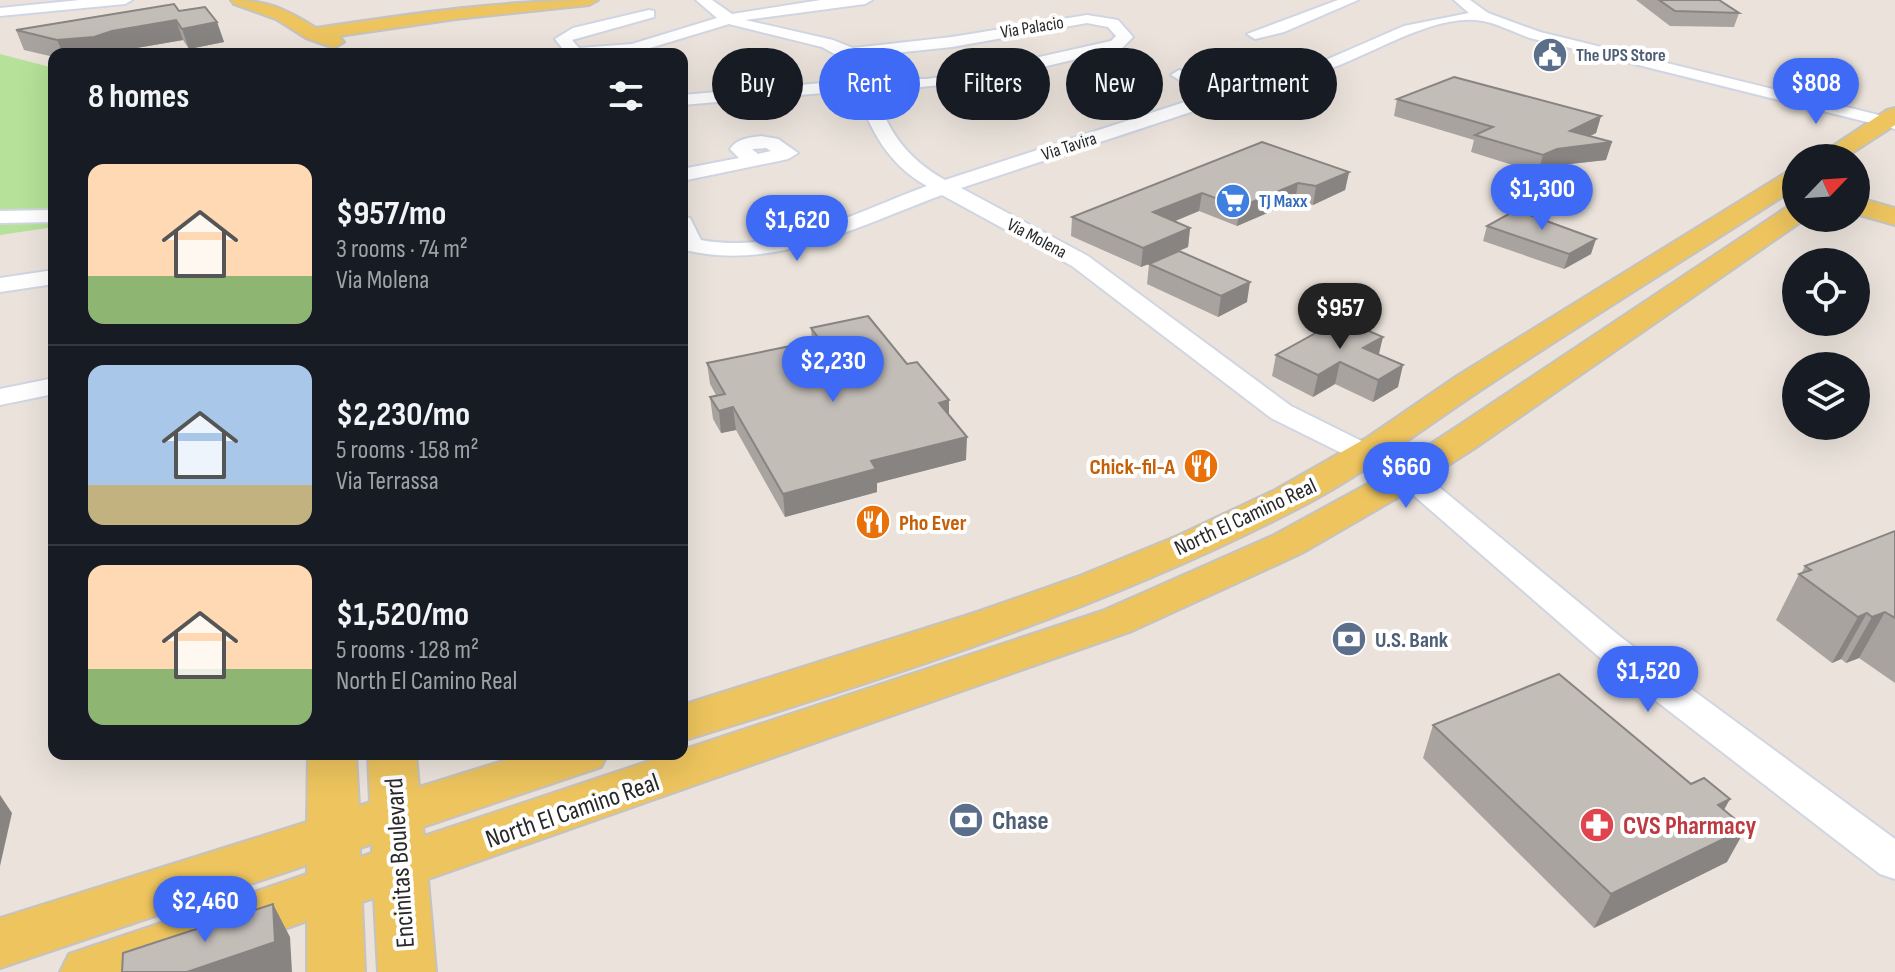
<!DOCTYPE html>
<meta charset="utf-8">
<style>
body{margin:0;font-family:"Sofia Sans Condensed",sans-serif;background:#242831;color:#f1f3f6;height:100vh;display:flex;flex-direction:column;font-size:30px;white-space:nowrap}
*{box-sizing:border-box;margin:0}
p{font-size:26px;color:#9ea1a6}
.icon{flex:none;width:44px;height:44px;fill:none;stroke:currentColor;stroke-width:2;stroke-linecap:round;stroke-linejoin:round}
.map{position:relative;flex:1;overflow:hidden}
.details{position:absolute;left:48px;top:48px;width:640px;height:712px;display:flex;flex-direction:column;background:#171b24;border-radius:16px;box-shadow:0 8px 32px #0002}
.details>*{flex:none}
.guide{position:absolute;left:712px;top:48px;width:760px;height:72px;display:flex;gap:16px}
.needle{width:52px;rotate:65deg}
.controls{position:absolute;left:1782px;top:144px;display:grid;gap:16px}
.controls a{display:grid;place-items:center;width:88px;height:88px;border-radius:50%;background:#171b24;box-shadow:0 8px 32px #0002;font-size:40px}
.price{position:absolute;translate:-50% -68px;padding:0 18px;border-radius:28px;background:#3e6af5;color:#fff;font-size:26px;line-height:52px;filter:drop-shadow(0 2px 4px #0008)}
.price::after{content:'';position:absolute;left:50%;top:48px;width:24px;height:18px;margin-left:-12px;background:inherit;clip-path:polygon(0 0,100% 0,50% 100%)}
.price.selected{background:#222;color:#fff}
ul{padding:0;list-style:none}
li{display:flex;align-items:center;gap:24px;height:200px;padding:0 40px}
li+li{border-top:2px solid #363941}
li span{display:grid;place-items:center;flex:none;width:224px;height:160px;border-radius:16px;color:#555}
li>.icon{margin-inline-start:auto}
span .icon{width:96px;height:96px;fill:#fffc;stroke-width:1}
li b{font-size:34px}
h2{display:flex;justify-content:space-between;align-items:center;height:96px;padding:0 40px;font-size:34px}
.pill{padding:0 28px;border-radius:36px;background:#171b24;box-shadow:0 8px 32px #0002;font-size:28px;line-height:72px}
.pill.selected{background:#3e6af5;color:#fff}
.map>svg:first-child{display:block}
.green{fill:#b5e198}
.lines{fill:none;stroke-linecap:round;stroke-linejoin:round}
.minor-casing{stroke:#d0d5e2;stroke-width:4}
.major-casing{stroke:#c3c3c3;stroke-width:4}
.minor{fill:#fff;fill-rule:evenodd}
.major{fill:#edc45e;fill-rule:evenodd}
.wall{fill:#a8a39e}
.shaded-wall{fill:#888481}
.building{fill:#c3bdb8;stroke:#888481;stroke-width:2}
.labels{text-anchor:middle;stroke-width:8;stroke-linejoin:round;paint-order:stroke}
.far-street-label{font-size:18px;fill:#292929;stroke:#fff}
.far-service-label{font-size:18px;font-weight:bold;fill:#4e5e75;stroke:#fff;text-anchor:start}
.far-shop-label{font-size:18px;font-weight:bold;fill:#366cbe;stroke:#fff;text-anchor:start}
.food-label{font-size:22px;font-weight:bold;fill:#c56008;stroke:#fff;text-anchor:end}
.street-label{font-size:22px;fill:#292929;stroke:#fff}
.service-label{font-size:22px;font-weight:bold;fill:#4e5e75;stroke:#fff;text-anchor:start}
.near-street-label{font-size:26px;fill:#292929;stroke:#fff}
.near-service-label{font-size:26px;font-weight:bold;fill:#4e5e75;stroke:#fff;text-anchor:start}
.near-health-label{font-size:26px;font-weight:bold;fill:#be3a42;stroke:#fff;text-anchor:start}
</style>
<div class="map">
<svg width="1895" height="972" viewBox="0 0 1895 972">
<rect width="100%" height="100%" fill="#ebe3db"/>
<path class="green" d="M 0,54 L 54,68 L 54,227 L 0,235 Z"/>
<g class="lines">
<g class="minor-casing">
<g id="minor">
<path d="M 80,0 L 132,0 L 125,4 L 0,16 L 0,8 Z"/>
<path d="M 696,0 L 712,0 L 732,14 L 821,0 L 872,0 L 865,4 L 745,20 L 833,40 L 853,48 L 952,37 L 1087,15 L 1118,20 L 1133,37 L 1122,48 C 1040,68 959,89 875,89 C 886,130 907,159 945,180 L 1194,99 L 1197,95 L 1188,85 L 1171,75 L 1179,70 L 1200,77 L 1215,95 L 1206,107 L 961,188 L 1088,256 L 1291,406 L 1416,468 L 1622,638 L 1895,839 L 1895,879 L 1880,874 L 1598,656 L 1396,480 L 1271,418 L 1072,266 L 942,195 C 860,225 774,272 685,250 L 682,245 L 682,217 L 690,218 L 701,240 C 779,255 856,212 927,186 C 890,166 868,129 858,90 L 682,105 L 682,95 L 857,80 L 858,67 L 822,47 L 729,24 L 630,54 L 567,54 L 555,39 L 573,28 L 649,10 L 654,11 L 654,17 L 572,40 L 579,48 L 632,44 L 717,18 ZM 1087,23 L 1108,27 L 1116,36 L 1111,41 L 973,72 L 927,79 L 874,79 L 874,65 L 865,56 L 952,47 Z"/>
<path d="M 1338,0 L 1358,0 L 1284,32 L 1255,39 L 1247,34 Z"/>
<path d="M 1454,0 L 1470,0 L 1488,13 L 1540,32 L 1895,119 L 1895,129 L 1530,38 C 1515,33 1499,24 1483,21 C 1432,11 1362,62 1313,74 L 1305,69 L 1404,26 L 1469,13 Z"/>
<path d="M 761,136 L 778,139 L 798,153 L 788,159 L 682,181 L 682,169 L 739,158 L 730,149 C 738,138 749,138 761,136 ZM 766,148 L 771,151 L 758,154 L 752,149 Z"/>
<path d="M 54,210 L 54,222 L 0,223 L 0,211 Z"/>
<path d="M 54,270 L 54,284 L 0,292 L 0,278 Z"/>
<path d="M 54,378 L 54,394 L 0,405 L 0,389 Z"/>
</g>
</g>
<g class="major-casing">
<g id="major">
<path d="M 231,0 C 267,0 286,9 316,28 C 410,14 503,0 598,0 L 589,5 L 456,19 L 339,36 L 344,42 L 334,48 L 306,38 L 276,19 L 234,4 Z"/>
<path d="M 1895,108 L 1895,125 L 1844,158 L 1815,158 L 1887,110 Z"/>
<path d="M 1796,169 L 1796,188 C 1692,255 1587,320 1484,388 C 1422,429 1365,474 1299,508 C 1104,609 892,677 682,741 L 682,705 L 974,613 L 1077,577 L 1177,536 L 1275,490 L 1368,437 L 1457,376 L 1787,172 Z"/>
<path d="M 1856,197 L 1895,208 L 1895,225 L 1856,214 Z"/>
<path d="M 1796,205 L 1796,218 L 1805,219 L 1475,448 L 1397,498 L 1302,553 L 1132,631 L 428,879 L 436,972 L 378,972 L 374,898 L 362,902 L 365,972 L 307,972 L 307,921 L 228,949 L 208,942 L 200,925 L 208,908 L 307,874 L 307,865 L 0,968 L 0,918 L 307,822 L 308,754 L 356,754 L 359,806 L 370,802 L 368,754 L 416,754 L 419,787 L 525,754 L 608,754 L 601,767 L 423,827 L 424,836 L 670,754 L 682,754 L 682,750 L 1102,611 L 1274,535 L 1371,482 L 1449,432 L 1787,207 ZM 372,844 L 372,853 L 360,857 L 360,848 Z"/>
<path d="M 170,920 L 190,927 L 198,945 L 190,963 L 164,972 L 60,972 L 69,954 Z"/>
</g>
</g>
<use href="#minor" class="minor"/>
<use href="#major" class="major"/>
</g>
<g class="wall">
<path d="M 1636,0 L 1719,0 L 1739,13 L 1734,27 L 1670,26 Z"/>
<path d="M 179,11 L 217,22 L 224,42 L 189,49 L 183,40 L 119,51 L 110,54 L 54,54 L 54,57 L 24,50 L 16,30 Z"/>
<path d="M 1397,99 L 1601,116 L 1596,133 L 1590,136 L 1606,160 L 1552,166 L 1538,173 L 1471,152 L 1474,140 L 1394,116 Z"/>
<path d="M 1262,142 L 1349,172 L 1345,190 L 1313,205 L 1295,201 L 1237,226 L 1199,211 L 1175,221 L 1190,228 L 1188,247 L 1179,251 L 1247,302 L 1218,317 L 1147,284 L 1149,264 L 1141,267 L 1071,236 L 1072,217 Z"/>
<path d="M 1487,226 L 1591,254 L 1564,269 L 1483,241 Z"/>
<path d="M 811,328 L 949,415 L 966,460 L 877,483 L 877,492 L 785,517 L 736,430 L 721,433 L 713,419 L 710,397 L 716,395 L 710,384 L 707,363 L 812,341 Z"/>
<path d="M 1276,355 L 1379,355 L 1398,387 L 1373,402 L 1335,384 L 1313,397 L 1272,376 Z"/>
<path d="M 1895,531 L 1895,683 L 1859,658 L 1846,663 L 1841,659 L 1832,663 L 1776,620 L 1799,574 L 1801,574 L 1805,566 Z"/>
<path d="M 1433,725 L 1724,810 L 1727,862 L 1594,928 L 1423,758 Z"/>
</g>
<g class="shaded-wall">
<path d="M 176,20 L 183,40 L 119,51 L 110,54 L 63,54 L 57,40 Z"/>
<path d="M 217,22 L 224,42 L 189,49 L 182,29 Z"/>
<path d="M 1601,116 L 1596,133 L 1567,147 L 1612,142 L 1606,160 L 1552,166 L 1538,173 L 1543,155 L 1570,131 Z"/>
<path d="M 1349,172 L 1345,190 L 1313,205 L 1316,186 Z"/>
<path d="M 1298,183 L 1295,201 L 1237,226 L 1240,207 Z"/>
<path d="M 1202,193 L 1199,211 L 1151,231 L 1153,212 Z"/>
<path d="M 1190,228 L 1188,247 L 1141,267 L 1143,248 Z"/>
<path d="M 1596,239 L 1591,254 L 1564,269 L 1569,254 Z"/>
<path d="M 1250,282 L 1247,302 L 1218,317 L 1221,296 Z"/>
<path d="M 1383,337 L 1378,358 L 1363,348 Z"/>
<path d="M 1340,362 L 1335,384 L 1313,397 L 1318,375 Z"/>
<path d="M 1403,365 L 1398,387 L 1373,402 L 1378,380 Z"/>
<path d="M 949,400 L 949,423 L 939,403 Z"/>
<path d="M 733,407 L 736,430 L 721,433 L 719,411 Z"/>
<path d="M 967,437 L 966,460 L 877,483 L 877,492 L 785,517 L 783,494 L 871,461 Z"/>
<path d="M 1885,612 L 1859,658 L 1846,663 L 1872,617 Z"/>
<path d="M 1867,613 L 1841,659 L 1832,663 L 1858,617 Z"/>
<path d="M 0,795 L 12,813 L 0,866 Z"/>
<path d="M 1730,799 L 1712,832 L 1718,805 Z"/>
<path d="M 1746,828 L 1727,862 L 1594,928 L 1611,894 Z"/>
<path d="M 273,904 L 290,937 L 292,972 L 187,972 Z"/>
</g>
<g class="building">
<path d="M 1659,0 L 1719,0 L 1739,13 L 1675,11 Z"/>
<path d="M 174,4 L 179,11 L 205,7 L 217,22 L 182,29 L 176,20 L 112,31 L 94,37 L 57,40 L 16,30 Z"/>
<path d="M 1454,77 L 1601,116 L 1570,131 L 1612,142 L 1557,149 L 1543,155 L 1475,135 L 1493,127 L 1397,99 Z"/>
<path d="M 1262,142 L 1349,172 L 1316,186 L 1298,183 L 1240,207 L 1202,193 L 1153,212 L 1190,228 L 1143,248 L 1072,217 Z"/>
<path d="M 1516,210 L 1596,239 L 1569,254 L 1487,226 Z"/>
<path d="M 1179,251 L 1250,282 L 1221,296 L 1149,264 Z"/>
<path d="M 868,316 L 907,364 L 917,362 L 949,400 L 939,403 L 967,437 L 871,461 L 876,469 L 783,494 L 733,407 L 719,411 L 710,397 L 725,394 L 707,363 L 820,340 L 811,328 Z"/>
<path d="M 1341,319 L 1383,337 L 1363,348 L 1403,365 L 1378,380 L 1340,362 L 1318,375 L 1276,355 Z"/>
<path d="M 1895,531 L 1895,618 L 1885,612 L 1872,617 L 1867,613 L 1858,617 L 1799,574 L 1811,570 L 1805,566 Z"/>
<path d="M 1559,674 L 1691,784 L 1704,778 L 1730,799 L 1718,805 L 1746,828 L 1611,894 L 1433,725 Z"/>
<path d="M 273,904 L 275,942 L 187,972 L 122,972 L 123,953 Z"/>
</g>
<defs>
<g id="civic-disc" transform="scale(1.8)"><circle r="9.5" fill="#5c6f8a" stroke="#fff"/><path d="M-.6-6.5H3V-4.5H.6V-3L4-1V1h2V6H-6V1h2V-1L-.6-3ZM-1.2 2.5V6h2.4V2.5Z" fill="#fff"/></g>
<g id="supermarket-disc" transform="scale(1.8)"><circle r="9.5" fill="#3f7fe0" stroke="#fff"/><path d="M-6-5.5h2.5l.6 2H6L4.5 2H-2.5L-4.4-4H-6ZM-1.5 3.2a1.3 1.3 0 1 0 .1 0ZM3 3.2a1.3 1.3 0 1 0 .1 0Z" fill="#fff"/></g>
<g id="restaurant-disc" transform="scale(1.8)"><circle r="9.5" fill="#e8710a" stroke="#fff"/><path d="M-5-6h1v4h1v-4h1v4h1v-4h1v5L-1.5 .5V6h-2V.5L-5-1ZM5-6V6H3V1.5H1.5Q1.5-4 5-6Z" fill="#fff"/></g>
<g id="bank-disc" transform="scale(1.8)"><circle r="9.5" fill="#5c6f8a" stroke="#fff"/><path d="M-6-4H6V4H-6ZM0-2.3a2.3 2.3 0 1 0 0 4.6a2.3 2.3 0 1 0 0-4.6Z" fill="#fff"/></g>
<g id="pharmacy-disc" transform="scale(1.8)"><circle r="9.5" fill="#e0444e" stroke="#fff"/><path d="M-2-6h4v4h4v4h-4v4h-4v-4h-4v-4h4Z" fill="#fff"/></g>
</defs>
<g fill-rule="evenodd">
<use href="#civic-disc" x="1550" y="55"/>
<use href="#supermarket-disc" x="1233" y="201"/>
<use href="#restaurant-disc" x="1201" y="466"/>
<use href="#restaurant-disc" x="873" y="522"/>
<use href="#bank-disc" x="1349" y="639"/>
<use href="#bank-disc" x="966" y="820"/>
<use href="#pharmacy-disc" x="1597" y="825"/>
</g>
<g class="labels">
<g class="far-street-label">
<text transform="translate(1032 27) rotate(-9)" y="6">Via Palacio</text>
<text transform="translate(1069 146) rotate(-18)" y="6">Via Tavira</text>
<text transform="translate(1037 238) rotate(28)" y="6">Via Molena</text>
</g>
<g class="far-service-label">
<text x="1576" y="61">The UPS Store</text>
</g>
<g class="far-shop-label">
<text x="1259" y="207">TJ Maxx</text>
</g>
<g class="food-label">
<text x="1175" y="474">Chick-fil-A</text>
<text x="899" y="530" text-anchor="start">Pho Ever</text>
</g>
<g class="street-label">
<text transform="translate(1245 516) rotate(-25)" y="8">North El Camino Real</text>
</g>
<g class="service-label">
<text x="1375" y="647">U.S. Bank</text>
</g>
<g class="near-street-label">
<text transform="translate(572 810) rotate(-19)" y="9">North El Camino Real</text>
<text transform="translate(399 863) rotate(-94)" y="9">Encinitas Boulevard</text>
</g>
<g class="near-service-label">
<text x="992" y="829">Chase</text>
</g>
<g class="near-health-label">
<text x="1623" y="834">CVS Pharmacy</text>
</g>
</g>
</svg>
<div class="controls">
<a><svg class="needle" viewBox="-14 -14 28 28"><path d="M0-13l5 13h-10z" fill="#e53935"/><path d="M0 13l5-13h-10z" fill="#9ea1a6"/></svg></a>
<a><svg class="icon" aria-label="locate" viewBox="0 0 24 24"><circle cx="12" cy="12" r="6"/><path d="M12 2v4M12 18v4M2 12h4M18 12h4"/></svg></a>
<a><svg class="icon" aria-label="layers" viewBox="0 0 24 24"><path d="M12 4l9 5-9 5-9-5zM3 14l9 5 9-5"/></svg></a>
</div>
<b class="price" style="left:1816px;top:126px">$808</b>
<b class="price" style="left:1542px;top:232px">$1,300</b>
<b class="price" style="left:797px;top:263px">$1,620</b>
<b class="price selected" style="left:1340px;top:351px">$957</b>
<b class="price" style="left:833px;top:404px">$2,230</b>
<b class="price" style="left:1406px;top:510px">$660</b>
<b class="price" style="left:1648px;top:714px">$1,520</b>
<b class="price" style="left:205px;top:944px">$2,460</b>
<div class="guide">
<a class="pill">Buy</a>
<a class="pill selected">Rent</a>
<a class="pill">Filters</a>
<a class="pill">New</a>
<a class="pill">Apartment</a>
</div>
<section class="details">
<h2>8 homes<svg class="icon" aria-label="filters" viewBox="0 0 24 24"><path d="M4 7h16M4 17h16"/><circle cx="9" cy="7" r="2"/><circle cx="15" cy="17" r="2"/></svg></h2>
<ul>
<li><span style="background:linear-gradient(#ffd9b3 70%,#8fb573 0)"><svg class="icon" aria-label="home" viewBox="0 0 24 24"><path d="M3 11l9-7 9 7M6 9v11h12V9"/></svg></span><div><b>$957/mo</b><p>3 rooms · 74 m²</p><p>Via Molena</p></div></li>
<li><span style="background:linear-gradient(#a9c7e8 75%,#c2b280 0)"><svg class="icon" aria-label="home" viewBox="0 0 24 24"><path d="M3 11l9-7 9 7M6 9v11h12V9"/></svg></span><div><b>$2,230/mo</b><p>5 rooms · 158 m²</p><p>Via Terrassa</p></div></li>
<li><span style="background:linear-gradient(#ffd9b3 65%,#8fb573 0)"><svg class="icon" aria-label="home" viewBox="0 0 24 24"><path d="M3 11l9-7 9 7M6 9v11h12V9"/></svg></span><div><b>$1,520/mo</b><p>5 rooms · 128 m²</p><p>North El Camino Real</p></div></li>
</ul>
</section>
</div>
